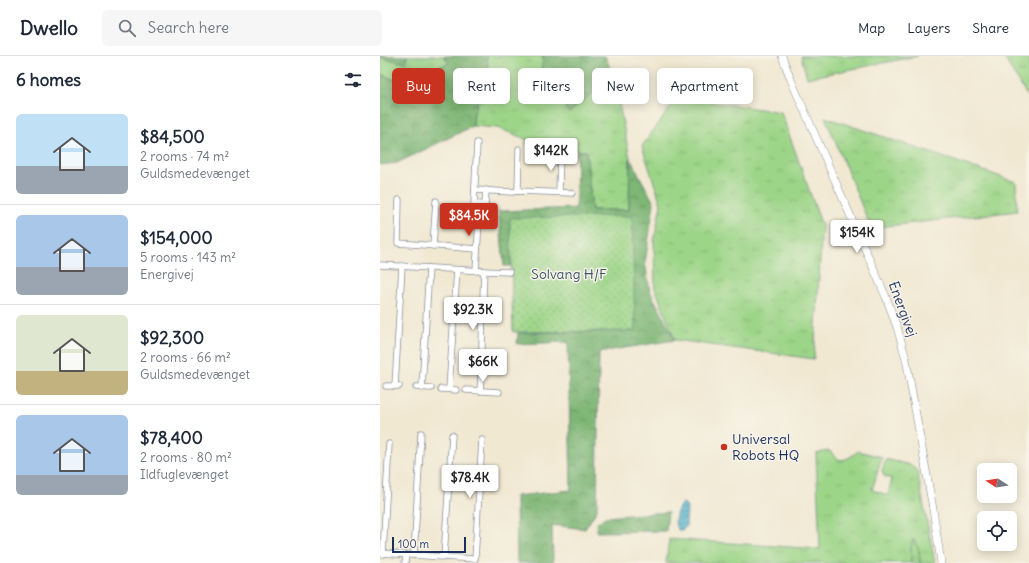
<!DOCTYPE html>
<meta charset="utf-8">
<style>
body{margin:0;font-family:Delius,sans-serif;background:#f6f6f7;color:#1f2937;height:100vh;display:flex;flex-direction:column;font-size:15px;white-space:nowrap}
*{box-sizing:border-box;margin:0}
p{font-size:13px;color:#747a83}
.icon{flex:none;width:22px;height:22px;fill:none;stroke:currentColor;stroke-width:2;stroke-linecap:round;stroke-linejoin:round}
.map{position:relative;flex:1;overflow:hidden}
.drawer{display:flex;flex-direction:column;background:#fff;width:380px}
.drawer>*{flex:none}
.top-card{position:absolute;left:12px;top:12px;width:380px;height:36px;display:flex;gap:8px}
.needle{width:26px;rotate:282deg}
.tools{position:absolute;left:597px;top:407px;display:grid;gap:8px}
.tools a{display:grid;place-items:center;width:40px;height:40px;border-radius:6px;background:#fff;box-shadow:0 2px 10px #0003;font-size:20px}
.scale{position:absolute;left:12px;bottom:10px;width:74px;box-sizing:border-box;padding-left:4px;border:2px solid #1b2f5e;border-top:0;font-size:11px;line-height:14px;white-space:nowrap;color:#1b2f5e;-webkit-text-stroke:3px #f7f3e8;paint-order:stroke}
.price{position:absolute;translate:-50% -34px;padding:0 9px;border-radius:4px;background:#fff;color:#222;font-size:13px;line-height:26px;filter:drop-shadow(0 1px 2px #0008)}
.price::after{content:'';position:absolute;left:50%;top:24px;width:12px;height:9px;margin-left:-6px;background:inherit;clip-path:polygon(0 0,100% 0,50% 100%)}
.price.selected{background:#c8321e;color:#fff}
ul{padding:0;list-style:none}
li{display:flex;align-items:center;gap:12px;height:100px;padding:0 16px}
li+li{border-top:1px solid #e0e1e3}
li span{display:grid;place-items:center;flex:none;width:112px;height:80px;border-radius:6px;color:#555}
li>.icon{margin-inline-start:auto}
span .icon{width:48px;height:48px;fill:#fffc;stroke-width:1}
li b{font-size:17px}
h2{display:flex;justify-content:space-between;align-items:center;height:48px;padding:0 16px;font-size:17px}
.tag{padding:0 14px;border-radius:6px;background:#fff;box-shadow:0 2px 10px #0003;font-size:14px;line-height:36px}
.tag.selected{background:#c8321e;color:#fff}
header{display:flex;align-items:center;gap:24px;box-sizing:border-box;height:56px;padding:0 20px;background:#fff;border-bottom:1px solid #e0e1e3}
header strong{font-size:19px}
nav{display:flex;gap:22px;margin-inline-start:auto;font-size:14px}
.search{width:280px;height:36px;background:#f6f6f7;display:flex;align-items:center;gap:10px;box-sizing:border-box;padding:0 14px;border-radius:6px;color:#747a83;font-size:15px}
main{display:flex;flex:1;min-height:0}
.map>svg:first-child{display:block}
.grass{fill:url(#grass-tufts);stroke:#5c8273}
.forest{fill:url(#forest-crowns);stroke:#4c7269}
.wetland{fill:url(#wetland-marsh);stroke:#5c8273}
.garden{fill:url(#garden-dots);stroke:#5c8273}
.water{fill:url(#water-rules);stroke:#326e93}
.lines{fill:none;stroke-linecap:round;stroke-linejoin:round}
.minor-casing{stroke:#868c98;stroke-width:7}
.tertiary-casing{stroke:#868c98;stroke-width:8}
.minor{stroke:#fff;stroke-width:5.5}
.tertiary{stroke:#fff;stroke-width:7}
.poi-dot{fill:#c8321e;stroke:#f7f3e8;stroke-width:1.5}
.labels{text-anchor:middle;stroke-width:3;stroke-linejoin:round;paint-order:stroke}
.park-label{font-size:14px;fill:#3c5868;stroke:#f7f3e8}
.street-label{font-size:14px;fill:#1b2f5e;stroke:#f7f3e8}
.poi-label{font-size:14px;fill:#1b2f5e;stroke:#f7f3e8;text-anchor:start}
</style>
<header>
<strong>Dwello</strong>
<div class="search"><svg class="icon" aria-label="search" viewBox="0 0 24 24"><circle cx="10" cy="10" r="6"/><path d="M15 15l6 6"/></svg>Search here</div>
<nav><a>Map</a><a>Layers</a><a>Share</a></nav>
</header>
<main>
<section class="drawer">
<h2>6 homes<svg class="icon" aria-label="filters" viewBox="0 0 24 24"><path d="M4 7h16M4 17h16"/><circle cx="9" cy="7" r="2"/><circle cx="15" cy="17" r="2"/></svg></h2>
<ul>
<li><span style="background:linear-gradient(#bfe0f5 65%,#9aa5b1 0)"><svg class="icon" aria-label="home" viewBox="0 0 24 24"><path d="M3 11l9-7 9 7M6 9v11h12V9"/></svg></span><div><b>$84,500</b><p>2 rooms · 74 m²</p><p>Guldsmedevænget</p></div></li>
<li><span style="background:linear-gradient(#a9c7e8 65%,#9aa5b1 0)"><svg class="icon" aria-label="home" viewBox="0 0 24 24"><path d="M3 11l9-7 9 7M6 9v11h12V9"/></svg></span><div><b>$154,000</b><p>5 rooms · 143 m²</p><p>Energivej</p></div></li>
<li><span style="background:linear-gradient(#dfe7d0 70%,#c2b280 0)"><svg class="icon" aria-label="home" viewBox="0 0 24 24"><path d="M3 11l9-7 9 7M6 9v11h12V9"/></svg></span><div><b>$92,300</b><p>2 rooms · 66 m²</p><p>Guldsmedevænget</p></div></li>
<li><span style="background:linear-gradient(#a9c7e8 75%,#9aa5b1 0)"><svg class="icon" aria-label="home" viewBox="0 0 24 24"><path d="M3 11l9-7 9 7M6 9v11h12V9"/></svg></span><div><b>$78,400</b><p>2 rooms · 80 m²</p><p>Ildfuglevænget</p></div></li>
</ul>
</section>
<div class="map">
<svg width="649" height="507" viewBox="0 0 649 507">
<defs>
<pattern id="grass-tufts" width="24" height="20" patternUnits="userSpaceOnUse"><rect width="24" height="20" fill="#9dd588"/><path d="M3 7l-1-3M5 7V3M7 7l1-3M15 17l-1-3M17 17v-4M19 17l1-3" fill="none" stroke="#87b778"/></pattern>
<pattern id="forest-crowns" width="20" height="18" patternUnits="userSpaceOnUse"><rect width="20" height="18" fill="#7eb674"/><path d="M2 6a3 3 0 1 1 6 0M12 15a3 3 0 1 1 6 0" fill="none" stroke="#669462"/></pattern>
<pattern id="wetland-marsh" width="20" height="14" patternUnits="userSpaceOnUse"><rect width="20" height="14" fill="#9dd588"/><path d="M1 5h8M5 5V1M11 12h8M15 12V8" fill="none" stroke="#87b778"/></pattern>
<pattern id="garden-dots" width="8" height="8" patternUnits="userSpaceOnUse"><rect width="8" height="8" fill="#9dd588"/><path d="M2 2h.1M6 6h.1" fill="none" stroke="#87b778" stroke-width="1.8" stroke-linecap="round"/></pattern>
<pattern id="water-rules" width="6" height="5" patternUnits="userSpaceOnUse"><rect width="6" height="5" fill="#49aec8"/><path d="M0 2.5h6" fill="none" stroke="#3c8ea6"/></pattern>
</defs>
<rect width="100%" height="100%" fill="#f7f3e8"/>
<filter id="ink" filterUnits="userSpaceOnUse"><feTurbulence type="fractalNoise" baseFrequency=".025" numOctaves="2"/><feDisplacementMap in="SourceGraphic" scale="8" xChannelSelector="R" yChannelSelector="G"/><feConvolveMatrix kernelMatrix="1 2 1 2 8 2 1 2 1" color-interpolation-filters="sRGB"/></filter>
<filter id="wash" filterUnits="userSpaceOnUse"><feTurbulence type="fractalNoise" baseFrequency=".012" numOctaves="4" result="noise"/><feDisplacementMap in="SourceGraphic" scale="16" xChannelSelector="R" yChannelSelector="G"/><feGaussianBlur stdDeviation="0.9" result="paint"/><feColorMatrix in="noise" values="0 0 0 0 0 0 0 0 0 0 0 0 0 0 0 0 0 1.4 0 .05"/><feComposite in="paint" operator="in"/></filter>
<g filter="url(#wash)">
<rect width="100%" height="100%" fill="#f1e8d1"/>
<g class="grass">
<path d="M 27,0 L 64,0 L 69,7 L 20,26 L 0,18 L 0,1 L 26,7 Z"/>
<path d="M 107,0 L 161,0 L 163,1 L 189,57 L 233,19 L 250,102 L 249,154 L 212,154 L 206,95 L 148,90 L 146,83 L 118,72 L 93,70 L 94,57 L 108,13 Z"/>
<path d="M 421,0 L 538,0 L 427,22 Z"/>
<path d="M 623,0 L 649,0 L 649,43 Z"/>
<path d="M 298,41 L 401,56 L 442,170 L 434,303 L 295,284 L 275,232 L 274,185 L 281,148 L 262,90 Z"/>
<path d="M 445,61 L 636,126 L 637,155 L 491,172 Z"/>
<path d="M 449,394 C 451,396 454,400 456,402 C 464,407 472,400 478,395 L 502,401 L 492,434 L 508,439 L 512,423 L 504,420 L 502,414 L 506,403 L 530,409 L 537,415 L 555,507 L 540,507 L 539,494 L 531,492 L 531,507 L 286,507 L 289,483 L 440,493 L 436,398 Z"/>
</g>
<g class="forest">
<path d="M 0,0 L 27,0 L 26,7 L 0,1 Z"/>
<path d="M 64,0 L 107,0 L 108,13 L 94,57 L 93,70 L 17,107 L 0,109 L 0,18 L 20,26 L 69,7 Z"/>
<path d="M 161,0 L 225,0 L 233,19 L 189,57 L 161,17 L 163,1 Z"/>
<path d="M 197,95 L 206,95 L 212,154 L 249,154 L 250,102 L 274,147 L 265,207 L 270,235 L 295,284 L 219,296 L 217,454 L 205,473 L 172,469 L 173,507 L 137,507 L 136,440 L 191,434 L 188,286 L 137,288 L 138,277 L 255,275 L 130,162 L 131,210 L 124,210 L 119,155 L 196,152 Z"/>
<path d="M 288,456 L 286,475 L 217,476 L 217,467 L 225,461 Z"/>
</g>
<path class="wetland" d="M 533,483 L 539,494 L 540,507 L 531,507 L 531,492 Z"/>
<path class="garden" d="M 252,160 L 255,275 L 133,276 L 130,162 Z"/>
<path class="water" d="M 303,447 L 305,448 L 307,452 L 306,471 L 302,474 L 298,474 C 292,468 296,451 303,447 Z"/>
</g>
<g filter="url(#ink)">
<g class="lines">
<g class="minor-casing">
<g id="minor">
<path d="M 97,87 L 94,148 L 105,149 L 106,134"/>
<path d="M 95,134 L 132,136 L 138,135 L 192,137"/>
<path d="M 138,135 L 139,93"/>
<path d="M 179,136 L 180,97"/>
<path d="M 19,144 L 18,187 L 97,193"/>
<path d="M 53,190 L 56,145"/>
<path d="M 0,209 L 104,215 L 129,216"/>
<path d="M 96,215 L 100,148"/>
<path d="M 6,330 L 19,330"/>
<path d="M 15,330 L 22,210"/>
<path d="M 36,331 L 51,332"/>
<path d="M 42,332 L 49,212"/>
<path d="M 61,333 L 76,334"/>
<path d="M 69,333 L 77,214"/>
<path d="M 86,334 L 119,336"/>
<path d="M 100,335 C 103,295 102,255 104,215"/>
<path d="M 0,497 L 95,503 L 102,384"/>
<path d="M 3,498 L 9,388"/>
<path d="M 34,499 L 41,377"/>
<path d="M 64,501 L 72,379"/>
<path d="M 25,507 L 26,499"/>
</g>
</g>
<g class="tertiary-casing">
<path id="tertiary" d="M 402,0 L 411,24 L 506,241 L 517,271 L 526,303 L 553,453 L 561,507"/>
</g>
<use href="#minor" class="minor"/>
<use href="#tertiary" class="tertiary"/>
</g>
</g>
<circle class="poi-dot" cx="344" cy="391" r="4"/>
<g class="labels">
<g class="park-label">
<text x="189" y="223">Solvang H/F</text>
</g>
<g class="street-label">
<text transform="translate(523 253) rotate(70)" y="5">Energivej</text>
</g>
<g class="poi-label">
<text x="352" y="388">Universal<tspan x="352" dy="16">Robots HQ</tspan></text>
</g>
</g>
</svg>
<div class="tools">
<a><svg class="needle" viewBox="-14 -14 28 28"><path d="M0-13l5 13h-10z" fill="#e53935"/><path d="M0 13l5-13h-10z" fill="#747a83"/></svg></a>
<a><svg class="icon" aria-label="locate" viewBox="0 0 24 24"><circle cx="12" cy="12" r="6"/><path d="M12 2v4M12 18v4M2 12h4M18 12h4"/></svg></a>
</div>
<div class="scale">100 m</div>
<b class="price" style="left:171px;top:116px">$142K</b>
<b class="price selected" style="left:89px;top:181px">$84.5K</b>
<b class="price" style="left:477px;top:198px">$154K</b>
<b class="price" style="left:93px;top:275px">$92.3K</b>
<b class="price" style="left:103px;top:327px">$66K</b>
<b class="price" style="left:90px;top:443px">$78.4K</b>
<div class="top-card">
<a class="tag selected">Buy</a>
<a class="tag">Rent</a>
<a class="tag">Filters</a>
<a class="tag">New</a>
<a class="tag">Apartment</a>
</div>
</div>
</main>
